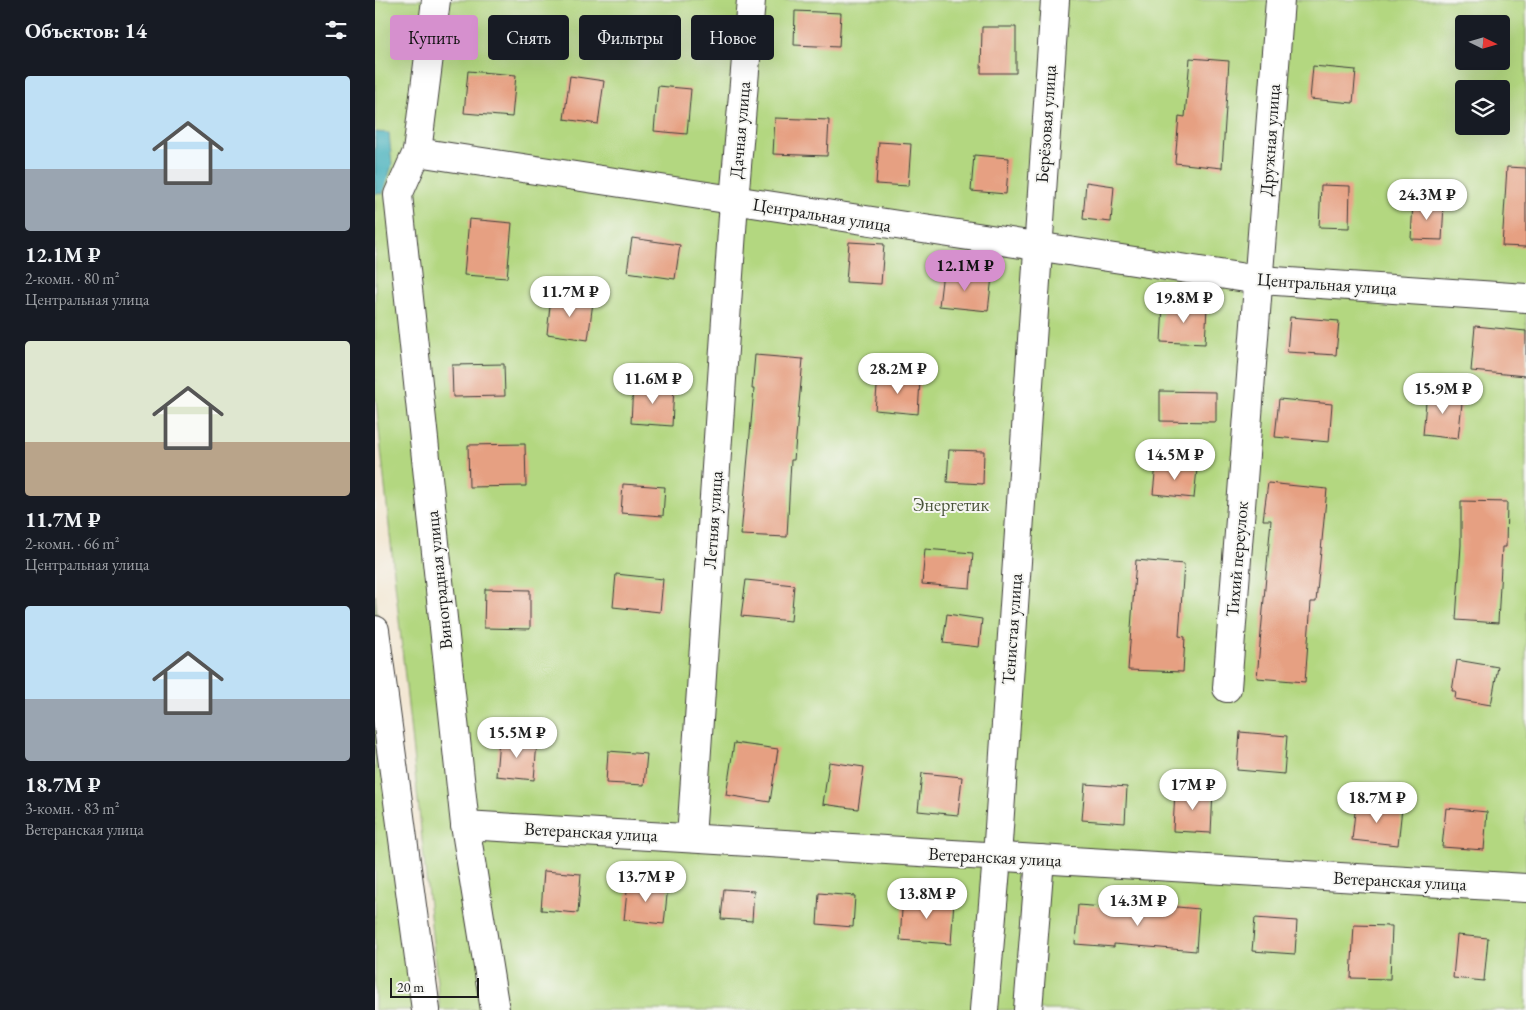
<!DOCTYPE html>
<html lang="ru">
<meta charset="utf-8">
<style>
body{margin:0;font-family:"EB Garamond",serif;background:#20242c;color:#f1f3f6;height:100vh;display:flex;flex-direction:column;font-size:19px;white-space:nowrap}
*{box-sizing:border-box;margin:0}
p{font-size:16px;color:#9ea1a6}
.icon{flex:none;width:28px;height:28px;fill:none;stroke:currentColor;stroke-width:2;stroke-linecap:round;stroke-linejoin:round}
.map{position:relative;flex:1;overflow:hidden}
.sheet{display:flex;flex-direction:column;background:#171b24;width:375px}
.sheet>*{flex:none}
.banner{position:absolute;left:15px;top:15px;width:475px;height:45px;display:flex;gap:10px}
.needle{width:32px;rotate:95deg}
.buttons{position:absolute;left:1080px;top:15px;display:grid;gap:10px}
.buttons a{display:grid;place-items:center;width:55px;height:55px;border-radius:5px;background:#171b24;box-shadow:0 5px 20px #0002;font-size:25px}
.scale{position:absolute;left:15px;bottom:12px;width:89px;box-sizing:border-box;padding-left:5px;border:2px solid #1c1c1c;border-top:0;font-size:14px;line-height:18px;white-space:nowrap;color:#1c1c1c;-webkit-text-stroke:4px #f6f6f2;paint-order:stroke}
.price{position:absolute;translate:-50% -42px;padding:0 11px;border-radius:18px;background:#fff;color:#222;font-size:16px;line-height:32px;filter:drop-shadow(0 1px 2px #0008)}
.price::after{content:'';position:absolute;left:50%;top:30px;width:15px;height:11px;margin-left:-8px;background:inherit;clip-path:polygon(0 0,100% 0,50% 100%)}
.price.current{background:#d690ce;color:#111}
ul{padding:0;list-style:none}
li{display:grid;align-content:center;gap:10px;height:265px;padding:0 25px}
li span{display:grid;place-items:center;height:155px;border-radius:5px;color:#555}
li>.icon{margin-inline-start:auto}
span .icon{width:90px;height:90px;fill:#fffc;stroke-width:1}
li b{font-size:21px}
h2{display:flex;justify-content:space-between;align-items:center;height:60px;padding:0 25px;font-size:21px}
.pill{padding:0 18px;border-radius:5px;background:#171b24;box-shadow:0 5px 20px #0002;font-size:18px;line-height:45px}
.pill.current{background:#d690ce;color:#111}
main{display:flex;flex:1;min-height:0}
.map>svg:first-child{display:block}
.green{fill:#b3d780;stroke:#687a4e;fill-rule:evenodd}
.water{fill:#3dadb9;stroke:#2c646a}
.building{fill:#e6a082}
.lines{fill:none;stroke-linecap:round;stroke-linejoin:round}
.minor-casing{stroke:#3c3a37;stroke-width:30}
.minor{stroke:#fff;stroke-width:28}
.labels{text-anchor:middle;stroke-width:4;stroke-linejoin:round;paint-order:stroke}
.street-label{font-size:18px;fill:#1c1c1c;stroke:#f6f6f2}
.park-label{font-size:18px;fill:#49543a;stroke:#f6f6f2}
</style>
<main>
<section class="sheet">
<h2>Объектов: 14<svg class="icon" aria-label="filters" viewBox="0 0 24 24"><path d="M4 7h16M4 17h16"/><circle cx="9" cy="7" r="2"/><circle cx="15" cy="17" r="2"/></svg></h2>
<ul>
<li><span style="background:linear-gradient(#bfe0f5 60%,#9aa5b1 0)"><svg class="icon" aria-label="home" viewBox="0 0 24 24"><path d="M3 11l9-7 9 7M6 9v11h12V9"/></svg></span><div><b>12.1M ₽</b><p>2-комн. · 80 m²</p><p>Центральная улица</p></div></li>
<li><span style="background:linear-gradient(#dfe7d0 65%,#b9a48a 0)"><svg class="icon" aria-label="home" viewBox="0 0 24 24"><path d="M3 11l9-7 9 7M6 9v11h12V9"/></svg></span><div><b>11.7M ₽</b><p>2-комн. · 66 m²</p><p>Центральная улица</p></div></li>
<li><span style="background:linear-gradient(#bfe0f5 60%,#9aa5b1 0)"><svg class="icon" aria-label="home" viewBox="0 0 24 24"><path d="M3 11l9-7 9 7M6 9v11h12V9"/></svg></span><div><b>18.7M ₽</b><p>3-комн. · 83 m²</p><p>Ветеранская улица</p></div></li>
</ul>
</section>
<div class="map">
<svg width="1151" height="1010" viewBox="0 0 1151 1010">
<rect width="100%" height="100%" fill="#f6f6f2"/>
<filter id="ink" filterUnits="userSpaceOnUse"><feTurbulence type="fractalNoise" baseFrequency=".02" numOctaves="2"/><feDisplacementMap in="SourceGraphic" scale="10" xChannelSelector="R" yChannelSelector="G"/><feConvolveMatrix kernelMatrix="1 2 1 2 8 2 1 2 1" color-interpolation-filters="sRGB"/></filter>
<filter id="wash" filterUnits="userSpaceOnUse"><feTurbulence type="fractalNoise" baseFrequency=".0096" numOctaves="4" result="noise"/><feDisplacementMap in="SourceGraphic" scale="20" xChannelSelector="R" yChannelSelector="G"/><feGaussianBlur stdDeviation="1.12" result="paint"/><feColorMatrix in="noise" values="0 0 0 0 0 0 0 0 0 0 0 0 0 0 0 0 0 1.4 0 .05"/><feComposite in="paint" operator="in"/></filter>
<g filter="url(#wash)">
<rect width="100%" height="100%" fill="#f3e7d3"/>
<g class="green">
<path d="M 0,0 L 1151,0 L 1151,1010 L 65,1010 L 0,392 ZM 1089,24 L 1126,24 L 1126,61 L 1089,61 ZM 1089,89 L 1126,89 L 1126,126 L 1089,126 Z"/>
<path d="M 0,595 L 43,1010 L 0,1010 Z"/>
</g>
<path class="water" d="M 0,132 L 14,133 L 17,165 L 8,194 L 0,193 Z"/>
<g id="blocks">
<g class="building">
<path d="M 420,11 L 466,13 L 464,47 L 419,45 Z"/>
<path d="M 607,27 L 641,27 L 641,73 L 606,73 Z"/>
<path d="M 815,58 L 854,61 L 847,168 L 800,163 L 804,116 L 810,117 Z"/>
<path d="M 938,66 L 981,70 L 978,103 L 935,99 Z"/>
<path d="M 93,71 L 141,75 L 137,117 L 89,113 Z"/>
<path d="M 195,76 L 229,81 L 223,124 L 189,119 Z"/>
<path d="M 283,86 L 316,89 L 312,134 L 279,131 Z"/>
<path d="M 400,118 L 454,120 L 452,156 L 398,154 Z"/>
<path d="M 504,142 L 536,144 L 533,186 L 501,184 Z"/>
<path d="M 599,155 L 634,158 L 631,194 L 596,191 Z"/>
<path d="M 1132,167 L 1151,168 L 1151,247 L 1127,246 Z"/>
<path d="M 711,182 L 739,186 L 736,222 L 708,219 Z"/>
<path d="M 946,185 L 975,186 L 974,228 L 944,227 Z"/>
<path d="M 1038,202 L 1069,204 L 1067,240 L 1036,239 Z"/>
<path d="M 94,219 L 137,223 L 132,278 L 89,275 Z"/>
<path d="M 257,238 L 305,245 L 300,279 L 252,272 Z"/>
<path d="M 474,242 L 509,244 L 506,284 L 471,282 Z"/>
<path d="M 568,272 L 617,277 L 613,311 L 564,306 Z"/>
<path d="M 176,296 L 218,302 L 213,340 L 172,334 Z"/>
<path d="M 788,305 L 832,307 L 830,344 L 786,342 Z"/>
<path d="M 915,317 L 964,321 L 961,355 L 912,352 Z"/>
<path d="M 1100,326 L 1151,331 L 1151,376 L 1096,371 Z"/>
<path d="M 380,355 L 428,359 L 419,460 L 416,460 L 412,537 L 366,535 L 379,389 L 377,389 Z"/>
<path d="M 129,364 L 130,396 L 78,397 L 77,365 Z"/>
<path d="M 503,376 L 545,380 L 543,414 L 500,410 Z"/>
<path d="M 258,384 L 299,386 L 297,426 L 256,423 Z"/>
<path d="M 785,391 L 841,392 L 841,422 L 785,421 Z"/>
<path d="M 1052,391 L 1088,394 L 1083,439 L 1048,435 Z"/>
<path d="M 904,399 L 957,404 L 954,442 L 900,437 Z"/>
<path d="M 150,444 L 151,486 L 94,487 L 93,445 Z"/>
<path d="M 574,450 L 609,451 L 608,484 L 572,482 Z"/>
<path d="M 781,464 L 822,469 L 819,498 L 778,494 Z"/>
<path d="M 893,483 L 952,489 L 941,602 L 936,602 L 930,682 L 882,678 L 896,520 L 888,520 Z"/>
<path d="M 248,484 L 290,487 L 288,516 L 246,513 Z"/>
<path d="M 1086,501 L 1132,502 L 1131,547 L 1127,547 L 1123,623 L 1081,620 L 1086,545 Z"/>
<path d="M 550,549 L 598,553 L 595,588 L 547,584 Z"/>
<path d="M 761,560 L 809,564 L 804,636 L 810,637 L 808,672 L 753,670 Z"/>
<path d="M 241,574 L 288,579 L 285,612 L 238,607 Z"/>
<path d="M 371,580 L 419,585 L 416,621 L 366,616 Z"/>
<path d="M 110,589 L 155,590 L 155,629 L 109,628 Z"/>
<path d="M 572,614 L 607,619 L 604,647 L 568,643 Z"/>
<path d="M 1082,660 L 1123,667 L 1116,705 L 1080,699 L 1081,691 L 1077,691 Z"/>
<path d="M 865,732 L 912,736 L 909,774 L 862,770 Z"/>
<path d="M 124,739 L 162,742 L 159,780 L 121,776 Z"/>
<path d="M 359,743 L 403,749 L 395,802 L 351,795 Z"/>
<path d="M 233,751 L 272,754 L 269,785 L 231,783 Z"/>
<path d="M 454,762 L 489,767 L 483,809 L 448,804 Z"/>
<path d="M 547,773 L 587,777 L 583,815 L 543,811 Z"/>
<path d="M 710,784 L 752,787 L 750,823 L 707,820 Z"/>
<path d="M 800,789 L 838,791 L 836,833 L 798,831 Z"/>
<path d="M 981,803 L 1027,808 L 1023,845 L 977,840 Z"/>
<path d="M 1071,808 L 1112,812 L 1109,850 L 1067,847 Z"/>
<path d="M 169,871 L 206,874 L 203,913 L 166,910 Z"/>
<path d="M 253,882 L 293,886 L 289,924 L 249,920 Z"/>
<path d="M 349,889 L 379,891 L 377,921 L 346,919 Z"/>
<path d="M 444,893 L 480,896 L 478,927 L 442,924 Z"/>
<path d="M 528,895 L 579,900 L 576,944 L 525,940 Z"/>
<path d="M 703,905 L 781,911 L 781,905 L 824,909 L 821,951 L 739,944 L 739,947 L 700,944 Z"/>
<path d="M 880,918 L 922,921 L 920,954 L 877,951 Z"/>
<path d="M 979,925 L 1017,926 L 1015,979 L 976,978 Z"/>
<path d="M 1082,935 L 1113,938 L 1109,981 L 1078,978 Z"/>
</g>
</g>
</g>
<g filter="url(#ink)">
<use href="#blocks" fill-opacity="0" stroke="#3c3a37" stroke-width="1"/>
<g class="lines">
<g class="minor-casing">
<g id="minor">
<path d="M 61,0 L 42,152 L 23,195 L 90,825 L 120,1010"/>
<path d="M 42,152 L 884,280 L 1151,298"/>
<path d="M 0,630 L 51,1010"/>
<path d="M 852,688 L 905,0"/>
<path d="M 90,825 L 1151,888"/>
<path d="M 316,838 L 359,201 L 376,0"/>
<path d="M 609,1010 L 622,857 L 680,0"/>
<path d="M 653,1010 L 665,859"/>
</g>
</g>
<use href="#minor" class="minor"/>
</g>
</g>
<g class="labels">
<g class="street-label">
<text transform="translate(671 124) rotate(-86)" y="6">Берёзовая улица</text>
<text transform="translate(365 130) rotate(-85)" y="6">Дачная улица</text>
<text transform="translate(895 140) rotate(-86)" y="6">Дружная улица</text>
<text transform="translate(447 215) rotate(9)" y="6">Центральная улица</text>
<text transform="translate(952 284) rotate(4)" y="6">Центральная улица</text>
<text transform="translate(338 520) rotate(-86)" y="6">Летняя улица</text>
<text transform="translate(862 559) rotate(-85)" y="6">Тихий переулок</text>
<text transform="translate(64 580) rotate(-96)" y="6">Виноградная улица</text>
<text transform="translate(637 629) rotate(-86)" y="6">Тенистая улица</text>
<text transform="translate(216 832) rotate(3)" y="6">Ветеранская улица</text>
<text transform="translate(620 857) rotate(3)" y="6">Ветеранская улица</text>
<text transform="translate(1025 881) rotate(3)" y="6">Ветеранская улица</text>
</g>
<g class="park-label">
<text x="576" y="511">Энергетик</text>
</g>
</g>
</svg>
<div class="buttons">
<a><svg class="needle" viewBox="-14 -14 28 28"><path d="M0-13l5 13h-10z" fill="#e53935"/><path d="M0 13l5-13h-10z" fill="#9ea1a6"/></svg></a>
<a><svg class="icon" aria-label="layers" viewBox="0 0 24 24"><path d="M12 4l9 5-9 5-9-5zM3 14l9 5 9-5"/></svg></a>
</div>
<div class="scale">20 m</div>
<b class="price" style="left:1052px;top:221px">24.3M ₽</b>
<b class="price current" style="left:590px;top:292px">12.1M ₽</b>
<b class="price" style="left:195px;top:318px">11.7M ₽</b>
<b class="price" style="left:809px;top:324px">19.8M ₽</b>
<b class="price" style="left:523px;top:395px">28.2M ₽</b>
<b class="price" style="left:278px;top:405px">11.6M ₽</b>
<b class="price" style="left:1068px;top:415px">15.9M ₽</b>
<b class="price" style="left:800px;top:481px">14.5M ₽</b>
<b class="price" style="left:142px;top:759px">15.5M ₽</b>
<b class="price" style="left:818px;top:811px">17M ₽</b>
<b class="price" style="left:1002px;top:824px">18.7M ₽</b>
<b class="price" style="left:271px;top:903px">13.7M ₽</b>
<b class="price" style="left:552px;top:920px">13.8M ₽</b>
<b class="price" style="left:763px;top:927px">14.3M ₽</b>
<div class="banner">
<a class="pill current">Купить</a>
<a class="pill">Снять</a>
<a class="pill">Фильтры</a>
<a class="pill">Новое</a>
</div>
</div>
</main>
